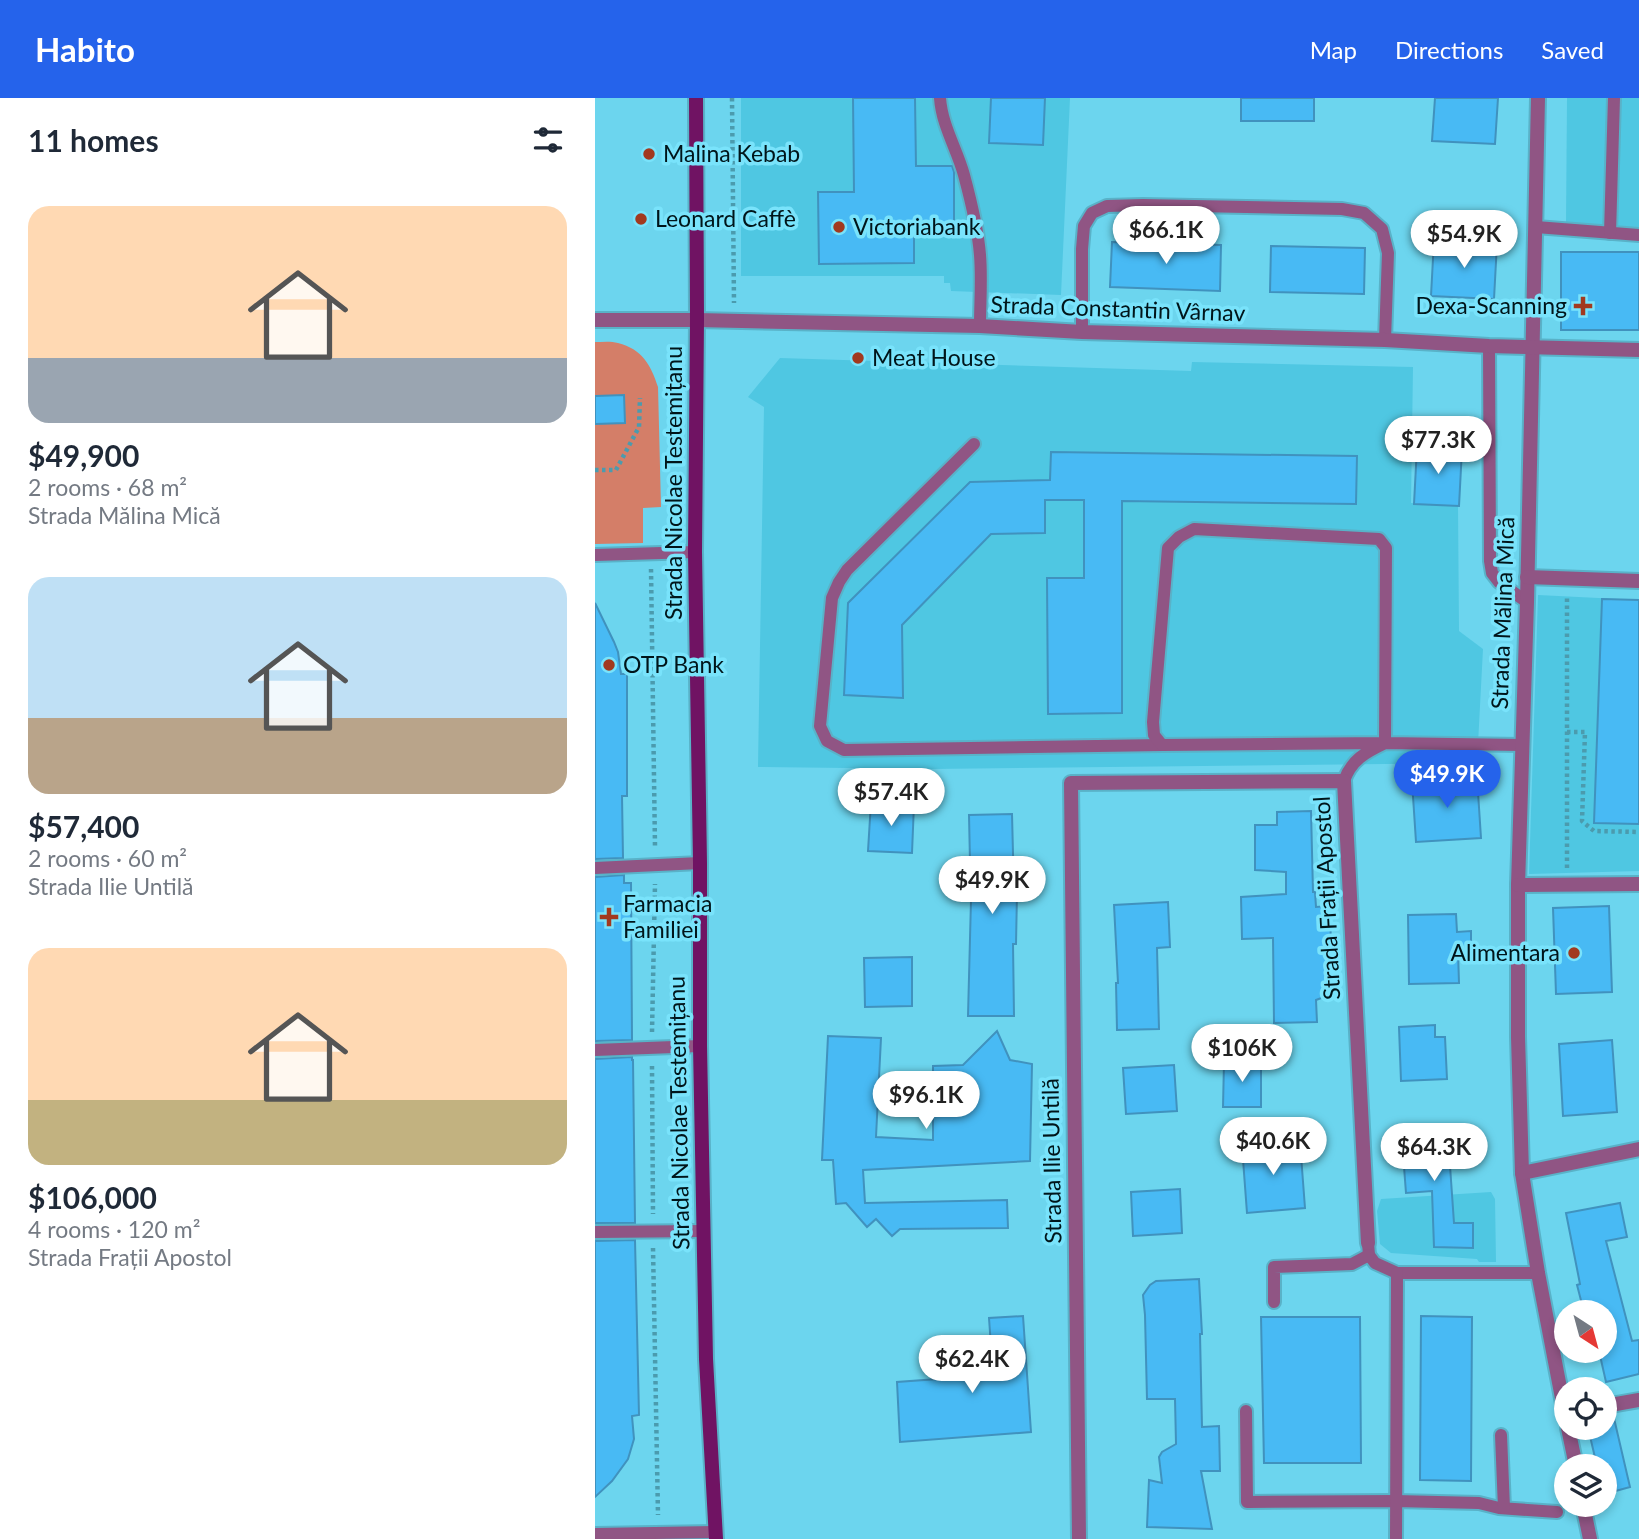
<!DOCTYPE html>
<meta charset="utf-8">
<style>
body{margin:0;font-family:Lato,sans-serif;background:#f6f6f7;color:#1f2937;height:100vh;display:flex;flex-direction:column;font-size:26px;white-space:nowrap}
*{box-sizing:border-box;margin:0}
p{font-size:23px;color:#747a83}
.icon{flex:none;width:38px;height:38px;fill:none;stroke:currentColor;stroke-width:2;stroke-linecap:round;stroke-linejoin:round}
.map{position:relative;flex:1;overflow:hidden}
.drawer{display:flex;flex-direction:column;background:#fff;width:595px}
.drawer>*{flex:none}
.needle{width:46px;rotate:144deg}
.fabs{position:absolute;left:959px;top:1202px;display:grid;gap:14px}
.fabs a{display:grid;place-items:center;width:63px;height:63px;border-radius:50%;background:#fff;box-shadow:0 4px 10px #0003;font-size:35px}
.price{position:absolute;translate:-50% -60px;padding:0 16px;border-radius:24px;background:#fff;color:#222;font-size:23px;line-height:46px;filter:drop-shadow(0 2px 4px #0008)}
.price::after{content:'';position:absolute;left:50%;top:42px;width:21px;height:16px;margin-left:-10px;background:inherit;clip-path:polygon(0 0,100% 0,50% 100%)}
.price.selected{background:#2563eb;color:#fff}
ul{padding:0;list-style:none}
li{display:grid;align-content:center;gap:14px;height:371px;padding:0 28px}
li span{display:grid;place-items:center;height:217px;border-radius:21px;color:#555}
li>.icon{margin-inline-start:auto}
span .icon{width:126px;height:126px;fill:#fffc;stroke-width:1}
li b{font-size:30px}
h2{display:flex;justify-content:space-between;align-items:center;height:84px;padding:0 28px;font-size:30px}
header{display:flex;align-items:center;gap:42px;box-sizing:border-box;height:98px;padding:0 35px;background:#2563eb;color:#fff}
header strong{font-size:33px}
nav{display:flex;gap:38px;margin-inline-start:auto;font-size:24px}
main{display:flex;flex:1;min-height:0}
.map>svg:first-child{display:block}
.built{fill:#4fc7e2}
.green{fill:#d47e68}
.building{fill:#48baf4;stroke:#4092be;stroke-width:2}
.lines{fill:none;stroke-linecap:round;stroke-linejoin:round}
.lane-casing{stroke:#59b2c8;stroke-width:16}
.street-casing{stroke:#59b2c8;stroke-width:18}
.secondary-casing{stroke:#59b2c8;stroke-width:18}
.path{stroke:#4b9bae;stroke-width:4.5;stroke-dasharray:3.5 3.5;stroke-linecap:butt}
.lane{stroke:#905584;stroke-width:12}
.street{stroke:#905584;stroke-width:14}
.secondary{stroke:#701363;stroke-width:14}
.poi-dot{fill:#a2391f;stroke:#79e3fb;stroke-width:2.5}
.labels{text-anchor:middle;stroke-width:7;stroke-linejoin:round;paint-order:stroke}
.poi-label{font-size:23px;fill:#00151a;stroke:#79e3fb;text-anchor:start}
.street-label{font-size:23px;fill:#00151a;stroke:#79e3fb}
</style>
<header>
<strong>Habito</strong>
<nav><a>Map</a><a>Directions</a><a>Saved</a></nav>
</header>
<main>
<section class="drawer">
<h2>11 homes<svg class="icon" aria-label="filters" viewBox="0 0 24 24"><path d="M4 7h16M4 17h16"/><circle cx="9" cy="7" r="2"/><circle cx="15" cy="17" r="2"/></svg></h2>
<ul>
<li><span style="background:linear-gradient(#ffd9b3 70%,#9aa5b1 0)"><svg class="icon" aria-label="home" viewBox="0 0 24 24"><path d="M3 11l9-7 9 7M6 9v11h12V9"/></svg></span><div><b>$49,900</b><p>2 rooms · 68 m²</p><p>Strada Mălina Mică</p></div></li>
<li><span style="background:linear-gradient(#bfe0f5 65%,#b9a48a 0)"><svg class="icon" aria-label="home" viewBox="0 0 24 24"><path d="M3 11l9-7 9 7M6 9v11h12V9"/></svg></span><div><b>$57,400</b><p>2 rooms · 60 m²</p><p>Strada Ilie Untilă</p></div></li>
<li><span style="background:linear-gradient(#ffd9b3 70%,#c2b280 0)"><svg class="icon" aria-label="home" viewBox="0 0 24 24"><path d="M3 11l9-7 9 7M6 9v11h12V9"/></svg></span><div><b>$106,000</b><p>4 rooms · 120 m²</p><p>Strada Frații Apostol</p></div></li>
</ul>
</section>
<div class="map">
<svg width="1044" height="1441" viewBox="0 0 1044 1441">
<rect width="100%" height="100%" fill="#6cd5ee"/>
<g class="built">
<path d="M 146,0 L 475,0 L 466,197 L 356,193 L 355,185 L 349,185 L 349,178 L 146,178 Z"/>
<path d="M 972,0 L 1044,0 L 1044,130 L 971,125 Z"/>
<path d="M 185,260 L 596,273 L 597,264 L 818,269 L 816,405 L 863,408 L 864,533 L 888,551 L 882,665 L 336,671 L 163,669 L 169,309 L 153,299 Z"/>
<path d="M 943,497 L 1044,502 L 1044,773 L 934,776 Z"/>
<path d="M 896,1094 L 900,1101 L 901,1164 L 884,1164 L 882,1161 L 796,1155 L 785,1146 L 782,1113 L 786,1101 Z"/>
</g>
<path class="green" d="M 0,244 C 7,244 16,243 23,245 C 47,251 56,267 63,289 L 66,409 L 48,410 L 48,445 L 0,446 Z"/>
<g class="building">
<path d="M 258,0 L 320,0 L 321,68 L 357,68 L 359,74 L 359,137 L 319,137 L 319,165 L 224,166 L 223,94 L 259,94 Z"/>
<path d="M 396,0 L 450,0 L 448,47 L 394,45 Z"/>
<rect x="646" y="0" width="73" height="23"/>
<path d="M 840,0 L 903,0 L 900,46 L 837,43 Z"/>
<path d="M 839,142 L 902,145 L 899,201 L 836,198 Z"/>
<path d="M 517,144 L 626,147 L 625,193 L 515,189 Z"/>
<path d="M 676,148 L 770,150 L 769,196 L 675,194 Z"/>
<rect x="966" y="154" width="78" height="78"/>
<path d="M 29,297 L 30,325 L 0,326 L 0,298 Z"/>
<path d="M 822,349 L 867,351 L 864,408 L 819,406 Z"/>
<path d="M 456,354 L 762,358 L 761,406 L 527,403 L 527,615 L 453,616 L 452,480 L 489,480 L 489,402 L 450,402 L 450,435 L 396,436 L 307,527 L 308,600 L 249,597 L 253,505 L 375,384 L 455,382 Z"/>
<path d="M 1007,501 L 1044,502 L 1044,726 L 999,725 Z"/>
<path d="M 0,505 L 19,544 L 23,554 L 26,576 L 32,576 L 32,698 L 27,698 L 28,760 L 0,761 Z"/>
<path d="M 882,679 L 886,740 L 821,744 L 817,683 Z"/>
<path d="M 276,704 L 319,706 L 317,755 L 273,753 Z"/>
<path d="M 716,713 L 718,794 L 720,794 L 721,809 L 735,808 L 737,896 L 721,902 L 722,924 L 679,925 L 678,840 L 647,841 L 646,799 L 691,796 L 691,774 L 660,772 L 660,727 L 682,727 L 682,714 Z"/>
<path d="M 417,716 L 419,795 L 422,795 L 421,846 L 418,846 L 419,918 L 373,918 L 377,763 L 375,764 L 374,717 Z"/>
<path d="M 29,777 L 29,785 L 36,785 L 37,942 L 0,943 L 0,779 Z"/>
<path d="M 573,804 L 575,849 L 562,850 L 564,931 L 522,932 L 521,885 L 523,885 L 519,807 Z"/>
<path d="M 1014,808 L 1017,894 L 961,896 L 958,810 Z"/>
<path d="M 861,816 L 862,834 L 876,833 L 876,853 L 863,853 L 864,885 L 814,886 L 813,817 Z"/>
<path d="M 317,859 L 317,908 L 270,909 L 269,860 Z"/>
<path d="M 840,927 L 840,939 L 850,939 L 852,981 L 806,983 L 804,929 Z"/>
<path d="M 402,933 L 415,962 L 437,966 L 435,1063 L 268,1072 L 270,1105 L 412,1102 L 413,1130 L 305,1131 L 297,1138 L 281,1121 L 272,1129 L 251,1105 L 241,1106 L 238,1062 L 227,1062 L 233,938 L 286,940 L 281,1039 L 338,1042 L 338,968 L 368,967 Z"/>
<path d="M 1017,942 L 1022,1014 L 968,1018 L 964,946 Z"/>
<path d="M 37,959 L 37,962 L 38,962 L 40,1125 L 0,1125 L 0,961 Z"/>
<path d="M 666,962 L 666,1009 L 628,1009 L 629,964 Z"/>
<path d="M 579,967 L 582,1013 L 531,1016 L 528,970 Z"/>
<path d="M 839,1027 L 840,1040 L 853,1039 L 859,1125 L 878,1125 L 878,1150 L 839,1149 L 837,1093 L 811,1095 L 806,1029 Z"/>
<path d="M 705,1044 L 710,1110 L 652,1115 L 647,1048 Z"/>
<path d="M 585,1091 L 587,1135 L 538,1138 L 536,1094 Z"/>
<path d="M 1025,1105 L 1032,1139 L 1011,1143 L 1037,1243 L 1044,1242 L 1044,1276 L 1011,1284 L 1004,1253 L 1010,1253 L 1010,1214 L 989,1214 L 982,1187 L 985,1186 L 971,1115 Z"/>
<path d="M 40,1142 L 44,1317 L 37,1318 L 39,1341 L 33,1361 L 17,1383 L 0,1399 L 0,1143 Z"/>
<path d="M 604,1181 L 607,1236 L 605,1236 L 607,1329 L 624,1328 L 625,1373 L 606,1373 L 617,1431 L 552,1429 L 554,1382 L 567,1385 L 564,1359 L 567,1354 L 581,1346 L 580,1301 L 552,1301 L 550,1217 L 548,1197 L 555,1187 L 561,1183 Z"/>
<path d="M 428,1218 L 436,1334 L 305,1344 L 302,1284 L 398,1277 L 394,1220 Z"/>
<path d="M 826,1218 L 877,1219 L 876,1383 L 825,1382 Z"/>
<path d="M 666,1219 L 765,1219 L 766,1365 L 669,1365 Z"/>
<path d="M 1018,1316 L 1035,1389 L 1010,1396 L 1010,1368 L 1002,1368 L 994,1334 L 1010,1330 L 1010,1317 Z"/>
</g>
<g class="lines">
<g class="lane-casing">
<g id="lane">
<path d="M 345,0 C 347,28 362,51 369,77 C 376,103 383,131 385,157 C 387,181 385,205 385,228"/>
<path d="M 941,129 L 1044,137"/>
<path d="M 1015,135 L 1019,0"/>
<path d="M 487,234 L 487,151 L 489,128 L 497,115 L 512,108 L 548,107 L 747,111 L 769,115 L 787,131 L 793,155 L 790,242"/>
<path d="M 894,248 L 895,463 L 897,475 L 904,484 L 932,504"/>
<path d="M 379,346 L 252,472 L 244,484 L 237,500 L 225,628 L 232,643 L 249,652 L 567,647"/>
<path d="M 0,457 L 100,454"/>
<path d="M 749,683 C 756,662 771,654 790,645 L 791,450 L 784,441 L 599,431 L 584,439 L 573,450 L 558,624 L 559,637 L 567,647 L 790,645 L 927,647"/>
<path d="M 0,770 L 105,765"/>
<path d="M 0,952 L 105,948"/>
<path d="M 0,1134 L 109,1133"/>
<path d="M 773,1145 L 774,1157 L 780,1165 L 802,1175 L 943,1175"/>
<path d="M 679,1204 L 679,1169 L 757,1166 L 774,1157"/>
<path d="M 651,1313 L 652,1404 L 801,1403 L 884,1405 L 904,1410 L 962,1414"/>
<path d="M 906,1337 L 909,1410"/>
<path d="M 0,1436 L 120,1434"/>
<path d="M 801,1441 L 802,1175"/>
</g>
</g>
<g class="street-casing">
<g id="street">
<path d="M 943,0 L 932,504 L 923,787 L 923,939 L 927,1075 L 943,1175 L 971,1321"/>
<path d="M 0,222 L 102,222 L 385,228 L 487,234 L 790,242 L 894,248 L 1044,252"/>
<path d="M 932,479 L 1044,483"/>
<path d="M 923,787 L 1044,786"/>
<path d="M 927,1075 L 1044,1051"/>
<path d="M 1010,1308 L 1044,1302"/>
<path d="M 973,1330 L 981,1368"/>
<path d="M 988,1407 L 995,1441"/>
<path d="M 484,1441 L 476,685 L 749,683 L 773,1145"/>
</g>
</g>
<g class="secondary-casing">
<path id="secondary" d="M 101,0 L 102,222 L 100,454 L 105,765 L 105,948 L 111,1261 L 121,1441"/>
</g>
<g class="path">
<path d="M 137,0 L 139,205"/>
<path d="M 0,372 L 21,372 L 44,329 L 45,300"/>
<path d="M 56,471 L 60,749"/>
<path d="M 972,634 L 990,634 L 987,723 L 999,733 L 1044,734"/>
<path d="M 972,770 L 972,499"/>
<path d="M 57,934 L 60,786"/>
<path d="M 57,968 L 58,1116"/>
<path d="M 58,1150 L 63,1417"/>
</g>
<use href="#lane" class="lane"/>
<use href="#street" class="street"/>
<use href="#secondary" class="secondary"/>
</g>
<g class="poi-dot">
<circle cx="54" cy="56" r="7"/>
<circle cx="46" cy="121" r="7"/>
<circle cx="244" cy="129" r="7"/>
<path d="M984.5 197.5h7v7h7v7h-7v7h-7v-7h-7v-7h7z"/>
<circle cx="263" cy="260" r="7"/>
<circle cx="14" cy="567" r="7"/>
<path d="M10.5 808.5h7v7h7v7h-7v7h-7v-7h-7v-7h7z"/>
<circle cx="979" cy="855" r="7"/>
</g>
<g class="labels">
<g class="poi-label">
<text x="68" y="64">Malina Kebab</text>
<text x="60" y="129">Leonard Caffè</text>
<text x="258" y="137">Victoriabank</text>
<text x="972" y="216" text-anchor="end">Dexa-Scanning</text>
<text x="277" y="268">Meat House</text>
<text x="28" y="575">OTP Bank</text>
<text x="28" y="814">Farmacia<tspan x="28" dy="26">Familiei</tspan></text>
<text x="965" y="863" text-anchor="end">Alimentara</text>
</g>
<g class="street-label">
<text transform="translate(523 211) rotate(2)" y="8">Strada Constantin Vârnav</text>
<text transform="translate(79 385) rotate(-90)" y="8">Strada Nicolae Testemițanu</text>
<text transform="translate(908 515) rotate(-88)" y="8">Strada Mălina Mică</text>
<text transform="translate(732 800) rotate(-93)" y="8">Strada Frații Apostol</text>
<text transform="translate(84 1015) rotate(-91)" y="8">Strada Nicolae Testemițanu</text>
<text transform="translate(457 1063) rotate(-91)" y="8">Strada Ilie Untilă</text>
</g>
</g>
</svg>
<div class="fabs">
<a><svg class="needle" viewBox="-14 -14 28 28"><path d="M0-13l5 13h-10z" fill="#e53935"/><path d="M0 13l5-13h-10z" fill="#747a83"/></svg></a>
<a><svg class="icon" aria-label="locate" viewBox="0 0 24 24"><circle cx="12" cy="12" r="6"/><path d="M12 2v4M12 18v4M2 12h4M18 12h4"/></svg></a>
<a><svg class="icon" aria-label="layers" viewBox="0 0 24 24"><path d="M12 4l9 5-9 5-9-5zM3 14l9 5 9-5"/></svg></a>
</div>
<b class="price" style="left:571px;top:168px">$66.1K</b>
<b class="price" style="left:869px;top:172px">$54.9K</b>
<b class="price" style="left:843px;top:378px">$77.3K</b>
<b class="price selected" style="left:852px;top:712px">$49.9K</b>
<b class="price" style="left:296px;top:730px">$57.4K</b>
<b class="price" style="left:397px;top:818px">$49.9K</b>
<b class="price" style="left:647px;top:986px">$106K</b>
<b class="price" style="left:331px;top:1033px">$96.1K</b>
<b class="price" style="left:678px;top:1079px">$40.6K</b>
<b class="price" style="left:839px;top:1085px">$64.3K</b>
<b class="price" style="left:377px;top:1297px">$62.4K</b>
</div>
</main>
